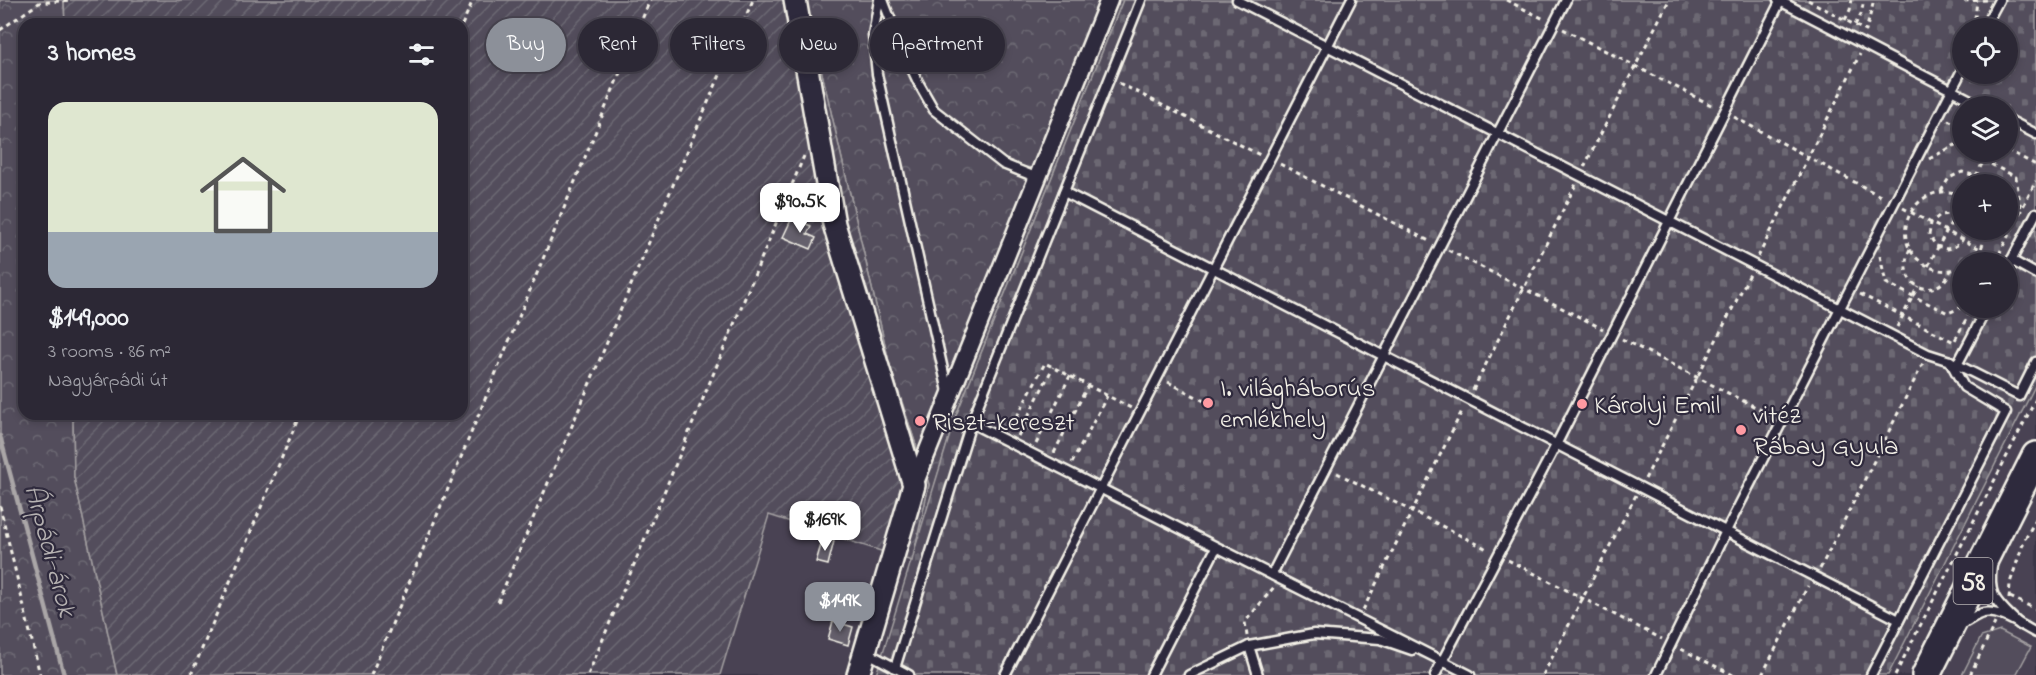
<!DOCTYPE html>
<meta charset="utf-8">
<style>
body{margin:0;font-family:"Indie Flower",sans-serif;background:#383441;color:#f1f3f6;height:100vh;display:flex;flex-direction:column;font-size:22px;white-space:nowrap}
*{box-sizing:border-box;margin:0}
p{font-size:20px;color:#a6a6ad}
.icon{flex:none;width:33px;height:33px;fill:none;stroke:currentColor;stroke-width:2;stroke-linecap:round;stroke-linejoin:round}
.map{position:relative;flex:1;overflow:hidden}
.sheet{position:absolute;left:18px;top:18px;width:450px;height:402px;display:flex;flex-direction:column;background:#2c2835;border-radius:18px;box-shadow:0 3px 9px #0003,0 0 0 2px #484450}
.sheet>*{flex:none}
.banner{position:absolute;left:486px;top:18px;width:570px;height:54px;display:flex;gap:12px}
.buttons{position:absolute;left:1952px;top:18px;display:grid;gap:12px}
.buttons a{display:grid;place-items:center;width:66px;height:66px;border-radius:50%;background:#2c2835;box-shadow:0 3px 9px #0003,0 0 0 2px #484450;font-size:30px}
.price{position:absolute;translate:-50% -51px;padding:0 14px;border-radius:12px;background:#fff;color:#222;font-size:20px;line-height:39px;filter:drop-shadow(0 2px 3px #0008)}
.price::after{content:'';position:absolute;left:50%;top:36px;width:18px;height:14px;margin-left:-9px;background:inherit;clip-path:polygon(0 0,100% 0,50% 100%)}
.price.selected{background:#8c9099;color:#fff}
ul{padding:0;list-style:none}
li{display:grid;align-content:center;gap:12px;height:318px;padding:0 30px}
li+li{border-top:2px solid #484450}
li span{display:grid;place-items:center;height:186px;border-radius:18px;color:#555}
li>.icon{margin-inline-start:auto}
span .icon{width:108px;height:108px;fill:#fffc;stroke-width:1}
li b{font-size:26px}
h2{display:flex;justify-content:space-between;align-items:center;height:72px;padding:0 30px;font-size:26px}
.tag{padding:0 21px;border-radius:27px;background:#2c2835;box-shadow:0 3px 9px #0003,0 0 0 2px #484450;font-size:21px;line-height:54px}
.tag.selected{background:#8c9099;color:#fff}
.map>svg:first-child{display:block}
.built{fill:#484352}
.grass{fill:#534e5c;stroke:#a4a0a2;stroke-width:1.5}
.forest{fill:url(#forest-crowns);stroke:#a4a0a2;stroke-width:1.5}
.cemetery{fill:url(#cemetery-stones);stroke:#a4a0a2;stroke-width:1.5;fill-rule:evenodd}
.garden{fill:url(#garden-furrows);stroke:#a4a0a2;stroke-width:1.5}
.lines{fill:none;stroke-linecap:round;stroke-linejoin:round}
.stream{stroke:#aaa6a7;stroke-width:4.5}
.building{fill:#65616c;stroke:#f4f1e8;stroke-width:1.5}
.service-casing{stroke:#f4f1e8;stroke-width:13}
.minor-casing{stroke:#f4f1e8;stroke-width:21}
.tertiary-casing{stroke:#f4f1e8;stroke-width:26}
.primary-casing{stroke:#f4f1e8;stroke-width:32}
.path{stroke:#f4f1e8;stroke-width:3;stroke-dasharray:4.5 4.5;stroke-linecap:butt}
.service{stroke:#2f2a3d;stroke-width:8}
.minor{stroke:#2f2a3d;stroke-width:16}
.tertiary{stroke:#2f2a3d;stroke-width:21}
.primary{stroke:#2f2a3d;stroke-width:27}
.poi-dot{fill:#ff9aa2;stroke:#2f2a3d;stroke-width:2}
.labels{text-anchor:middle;stroke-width:4.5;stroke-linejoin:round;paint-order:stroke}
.shield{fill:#2f2a3d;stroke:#b9b5b5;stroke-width:1.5}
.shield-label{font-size:26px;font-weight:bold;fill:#f4f1e8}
.poi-label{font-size:27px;fill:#f4f1e8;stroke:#2f2a3d;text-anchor:start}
.water-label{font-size:28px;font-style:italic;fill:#b6b2b2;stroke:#2f2a3d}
</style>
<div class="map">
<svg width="2036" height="675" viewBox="0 0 2036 675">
<defs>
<pattern id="forest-crowns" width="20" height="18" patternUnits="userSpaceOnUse" patternTransform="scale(1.5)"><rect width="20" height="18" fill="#534e5c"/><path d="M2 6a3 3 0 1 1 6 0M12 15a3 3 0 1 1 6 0" fill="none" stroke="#6c6873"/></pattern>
<pattern id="cemetery-stones" width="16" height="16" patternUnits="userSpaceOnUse" patternTransform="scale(1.5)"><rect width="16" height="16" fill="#534e5c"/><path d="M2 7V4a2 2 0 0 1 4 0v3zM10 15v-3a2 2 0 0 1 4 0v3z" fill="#6c6873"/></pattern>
<pattern id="garden-furrows" width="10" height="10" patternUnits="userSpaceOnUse" patternTransform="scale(1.5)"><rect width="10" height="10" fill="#534e5c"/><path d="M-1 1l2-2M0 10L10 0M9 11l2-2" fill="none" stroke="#6c6873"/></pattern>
</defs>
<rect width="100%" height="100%" fill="#3b3647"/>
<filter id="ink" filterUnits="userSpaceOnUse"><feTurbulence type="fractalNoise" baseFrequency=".0167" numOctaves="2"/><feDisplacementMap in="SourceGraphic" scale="12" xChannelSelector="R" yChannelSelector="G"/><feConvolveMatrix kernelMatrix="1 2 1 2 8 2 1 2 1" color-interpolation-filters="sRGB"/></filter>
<g filter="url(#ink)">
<g class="built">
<path d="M 2036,384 L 2036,675 L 1888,675 Z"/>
<path d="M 769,515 L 912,561 L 880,662 L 904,675 L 720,675 Z"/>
</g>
<path class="grass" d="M 2000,631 L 2031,647 L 2016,675 L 1962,675 L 1981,637 Z"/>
<g class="forest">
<path d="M 0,0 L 64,0 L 65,24 L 24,24 L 24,414 L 73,414 L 74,477 L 117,675 L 0,675 Z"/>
<path d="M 805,0 L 1123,0 L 955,418 L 912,561 L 929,484 L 890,366 Z"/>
</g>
<path class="cemetery" d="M 1123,0 L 2036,0 L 2036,384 L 1888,675 L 876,675 L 955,418 ZM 1962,28 L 2007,28 L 2007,74 L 1962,74 ZM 1962,106 L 2007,106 L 2007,152 L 1962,152 ZM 1962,184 L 2007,184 L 2007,230 L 1962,230 ZM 1962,262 L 2007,262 L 2007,308 L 1962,308 Z"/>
<path class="garden" d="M 64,0 L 805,0 L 890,366 L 929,485 L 912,561 L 769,515 L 720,675 L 117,675 L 74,477 L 73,414 L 462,414 L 462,24 L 65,24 Z"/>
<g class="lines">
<path class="stream" d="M 0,436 L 64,675"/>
</g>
<g class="building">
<path d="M 792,218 L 811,226 L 807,234 L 816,238 L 811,249 L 783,237 Z"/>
<path d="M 823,538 L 834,541 L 828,565 L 816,562 Z"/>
<path d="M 833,621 L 853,627 L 848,645 L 828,639 Z"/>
</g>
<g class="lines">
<g class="service-casing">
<g id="service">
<path d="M 879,0 L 873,35 L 877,74 L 948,392"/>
<path d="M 883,0 L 898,39 L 918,82 L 934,110 L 1003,164 L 1038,178"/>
<path d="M 1237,0 L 1928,354 L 1950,361 L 2019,396 L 2036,362"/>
<path d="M 1778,0 L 1982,106"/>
<path d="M 1984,28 L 1999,0"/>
<path d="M 2007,119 L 2036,134"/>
<path d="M 1064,192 L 1899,620"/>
<path d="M 2011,260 L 2036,274"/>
<path d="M 2007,269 L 2036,213"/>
<path d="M 1957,365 L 1987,308"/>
<path d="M 971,423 L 1470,675"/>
<path d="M 1992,565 C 1987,599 1998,603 2020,625"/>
<path d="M 1272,574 L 1566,0"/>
<path d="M 1958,625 C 1967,623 1974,615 1983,613 C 1999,609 2022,626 2036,633"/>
<path d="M 1249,646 L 1258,675"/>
<path d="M 866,652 L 909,675"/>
<path d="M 895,668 L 971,423 L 1141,0"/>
<path d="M 1005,675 L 1351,0"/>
<path d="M 1151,675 L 1216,548"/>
<path d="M 1189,675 L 1249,646 L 1314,634 L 1380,639 L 1412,650"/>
<path d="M 1435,675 L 1556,445 L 1781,0"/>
<path d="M 1656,675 L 1726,531 L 1962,70"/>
<path d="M 1871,675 L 2006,412 L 1964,387 L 1950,361"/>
</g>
</g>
<g class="minor-casing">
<path id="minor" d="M 914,485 L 1109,0"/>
</g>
<g class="tertiary-casing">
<path id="tertiary" d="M 795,0 L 834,224 L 914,485 L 858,675"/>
</g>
<g class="primary-casing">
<path id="primary" d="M 1926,675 L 2036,456"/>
</g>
<g class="path">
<path d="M 1506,0 L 1544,19"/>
<path d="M 1808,0 L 1866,31 L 1874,0"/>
<path d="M 1964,1 L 1986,0"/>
<path d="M 1975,19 L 1977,0"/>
<path d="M 1845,20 L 1850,10 L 1852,0"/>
<path d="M 462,25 L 473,0"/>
<path d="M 1855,25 L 1861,14 L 1864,0"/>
<path d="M 1563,29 L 1715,107"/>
<path d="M 0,30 L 39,3 L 70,0"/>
<path d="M 1962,51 L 1959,57 L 1962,58"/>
<path d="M 1119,83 L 1260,155"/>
<path d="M 1734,117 L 1884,198"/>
<path d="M 1948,120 L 1962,127"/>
<path d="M 2007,150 L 2036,165"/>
<path d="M 1967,152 L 2016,177 L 2021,209"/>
<path d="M 1929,159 L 1955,145 L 1962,149"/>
<path d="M 1280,164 L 1431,242"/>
<path d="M 1584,167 L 1669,0"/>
<path d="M 1976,176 L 1988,152"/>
<path d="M 1941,191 L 1949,178 L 1962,172 L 1976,176 L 1986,184"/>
<path d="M 1962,195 C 1914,177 1883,241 1926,265 C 1937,272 1950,272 1962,267"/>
<path d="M 1903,208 L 1997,258"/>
<path d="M 1962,223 L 1952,214 L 1940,215 L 1931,223 L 1929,235 L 1936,246 L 1947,249 C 1958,247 1965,241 1964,230"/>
<path d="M 1910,249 C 1892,286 1937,305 1951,270"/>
<path d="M 1448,250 L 1603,329"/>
<path d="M 1880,256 L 1886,283 L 1948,313 L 1962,307"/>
<path d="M 1758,257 L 1860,54"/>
<path d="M 1970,262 C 1980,254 1985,243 1985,230"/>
<path d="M 1995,262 L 2036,181"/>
<path d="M 1928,266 L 1962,202"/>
<path d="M 1860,294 L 1954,342 L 1972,308"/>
<path d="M 1897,327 L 1918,286"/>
<path d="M 1622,339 L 1773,416"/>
<path d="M 1168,382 L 1208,403"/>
<path d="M 1473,390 L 1576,184"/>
<path d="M 1020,432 L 1053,367"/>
<path d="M 1018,436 L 1020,432 L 1011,428 L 1045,363 L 1131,408"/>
<path d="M 1036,444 L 1070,376"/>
<path d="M 1054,453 L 1088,385"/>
<path d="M 1072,463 L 1107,396"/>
<path d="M 1337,473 L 1489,550"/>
<path d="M 1645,479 L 1750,274"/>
<path d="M 0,506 L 40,675"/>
<path d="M 1508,560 L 1662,639"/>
<path d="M 1820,569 L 1923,363"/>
<path d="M 2010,597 L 2036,609"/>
<path d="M 2009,599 L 2010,583 L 2024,541 L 2036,519"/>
<path d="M 498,602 L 702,116 L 753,0"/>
<path d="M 1363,610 L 1463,409"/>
<path d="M 1247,636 L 1245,622 L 1274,587"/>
<path d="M 1681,649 L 1733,675"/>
<path d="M 191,675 L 300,414"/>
<path d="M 371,675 L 650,0"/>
<path d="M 588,675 L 804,156"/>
<path d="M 1543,675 L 1636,495"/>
<path d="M 1762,675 L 1808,586"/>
<path d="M 1895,675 L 2036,399"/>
<path d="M 1970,675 L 1995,623"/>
</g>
<use href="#service" class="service"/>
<use href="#minor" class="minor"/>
<use href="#tertiary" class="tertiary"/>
<use href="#primary" class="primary"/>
</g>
</g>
<g class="poi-dot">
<circle cx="1208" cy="403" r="6"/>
<circle cx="1582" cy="404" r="6"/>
<circle cx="920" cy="421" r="6"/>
<circle cx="1741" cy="430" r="6"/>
</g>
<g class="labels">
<rect class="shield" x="1953.5" y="558" width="39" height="46" rx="4.5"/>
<g class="shield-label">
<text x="1973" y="590">58</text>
</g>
<g class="poi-label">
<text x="1220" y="396">I. világháborús<tspan x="1220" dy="31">emlékhely</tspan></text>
<text x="1594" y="413">Károlyi Emil</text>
<text x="1753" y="423">vitéz<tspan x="1753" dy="31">Rábay Gyula</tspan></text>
<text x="932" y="430">Riszt-kereszt</text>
</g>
<g class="water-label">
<text transform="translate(52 550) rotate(75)" y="10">Árpádi-árok</text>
</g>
</g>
</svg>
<div class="buttons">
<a><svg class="icon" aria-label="locate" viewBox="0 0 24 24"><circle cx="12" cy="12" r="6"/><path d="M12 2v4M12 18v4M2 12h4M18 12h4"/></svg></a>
<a><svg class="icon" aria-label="layers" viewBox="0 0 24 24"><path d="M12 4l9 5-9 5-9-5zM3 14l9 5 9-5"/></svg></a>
<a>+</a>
<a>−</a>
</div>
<b class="price" style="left:800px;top:234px">$90.5K</b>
<b class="price" style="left:825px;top:552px">$169K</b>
<b class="price selected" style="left:840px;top:633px">$149K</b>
<div class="banner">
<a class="tag selected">Buy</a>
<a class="tag">Rent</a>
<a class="tag">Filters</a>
<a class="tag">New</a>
<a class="tag">Apartment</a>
</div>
<section class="sheet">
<h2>3 homes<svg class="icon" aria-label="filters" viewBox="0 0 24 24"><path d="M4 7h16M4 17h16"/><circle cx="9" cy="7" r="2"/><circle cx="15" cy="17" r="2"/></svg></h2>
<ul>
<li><span style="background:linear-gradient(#dfe7d0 70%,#9aa5b1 0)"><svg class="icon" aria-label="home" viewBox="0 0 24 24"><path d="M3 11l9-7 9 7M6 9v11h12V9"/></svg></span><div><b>$149,000</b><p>3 rooms · 86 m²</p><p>Nagyárpádi út</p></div></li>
</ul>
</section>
</div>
